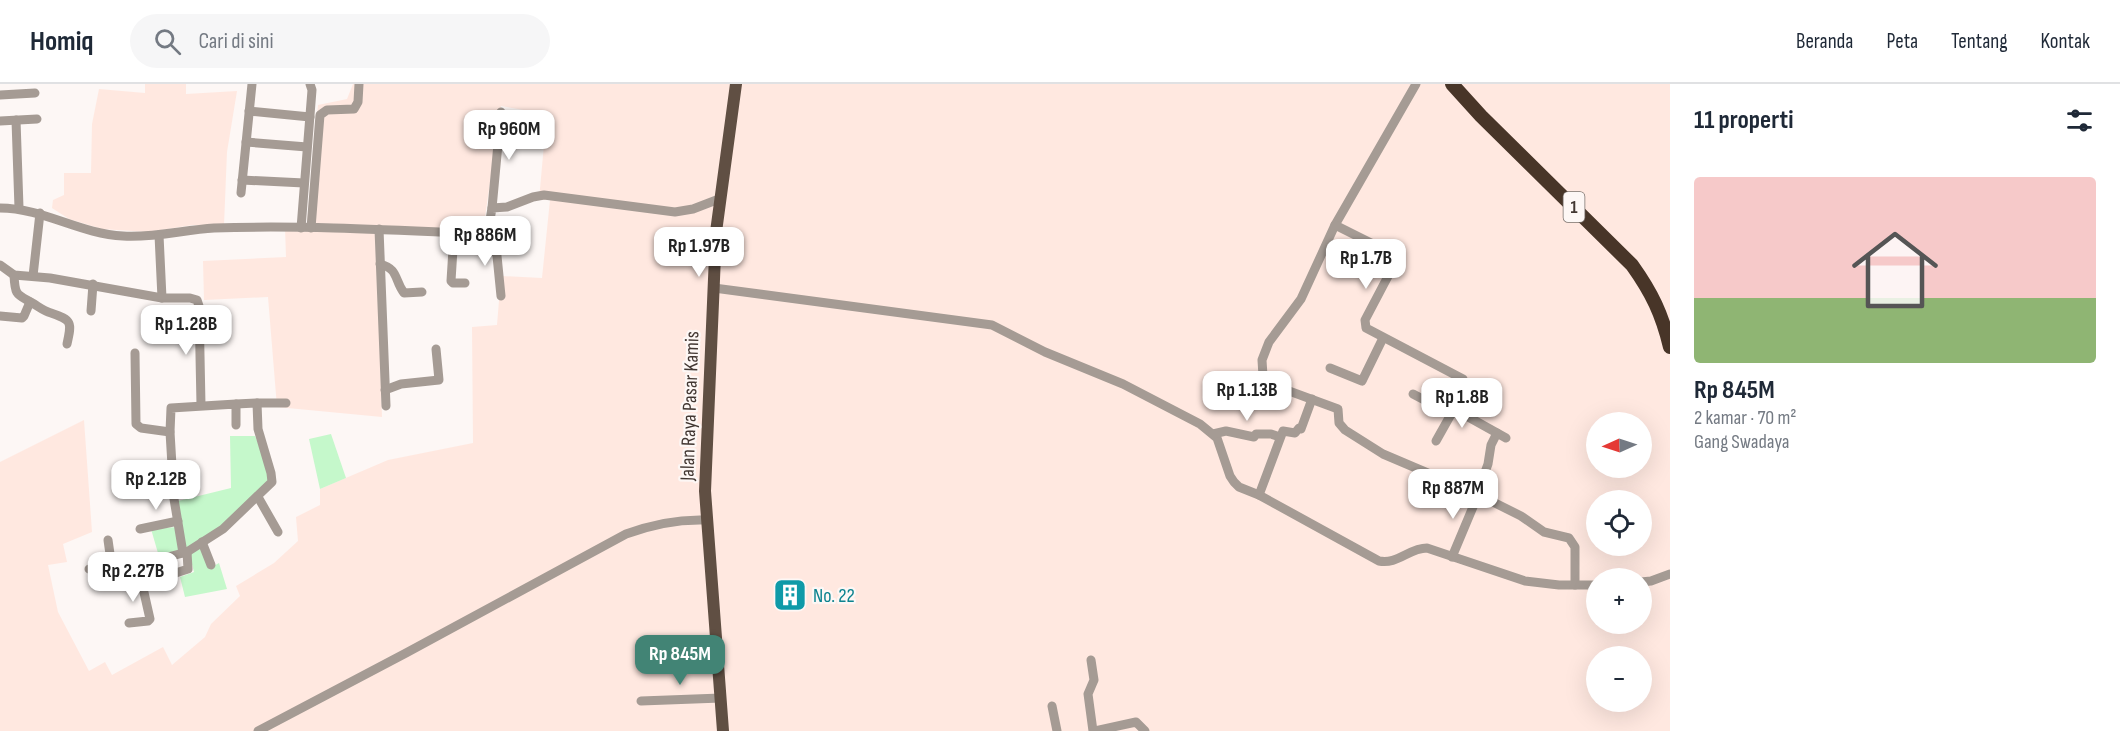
<!DOCTYPE html>
<html lang="id">
<meta charset="utf-8">
<style>
body{margin:0;font-family:"Sofia Sans Condensed",sans-serif;background:#f6f6f7;color:#1f2937;height:100vh;display:flex;flex-direction:column;font-size:22px;white-space:nowrap}
*{box-sizing:border-box;margin:0}
p{font-size:20px;color:#747a83}
.icon{flex:none;width:33px;height:33px;fill:none;stroke:currentColor;stroke-width:2;stroke-linecap:round;stroke-linejoin:round}
.map{position:relative;flex:1;overflow:hidden}
.sheet{display:flex;flex-direction:column;background:#fff;width:450px}
.sheet>*{flex:none}
.needle{width:39px;rotate:267deg}
.buttons{position:absolute;left:1586px;top:328px;display:grid;gap:12px}
.buttons a{display:grid;place-items:center;width:66px;height:66px;border-radius:50%;background:#fff;box-shadow:0 6px 24px #0002;font-size:30px}
.price{position:absolute;translate:-50% -51px;padding:0 14px;border-radius:12px;background:#fff;color:#222;font-size:20px;line-height:39px;filter:drop-shadow(0 2px 3px #0008)}
.price::after{content:'';position:absolute;left:50%;top:36px;width:18px;height:14px;margin-left:-9px;background:inherit;clip-path:polygon(0 0,100% 0,50% 100%)}
.price.active{background:#428475;color:#fff}
ul{padding:0;list-style:none}
li{display:grid;align-content:center;gap:12px;height:318px;padding:0 24px}
li+li{border-top:2px solid #e0e1e3}
li span{display:grid;place-items:center;height:186px;border-radius:6px;color:#555}
li>.icon{margin-inline-start:auto}
span .icon{width:108px;height:108px;fill:#fffc;stroke-width:1}
li b{font-size:26px}
h2{display:flex;justify-content:space-between;align-items:center;height:72px;padding:0 24px;font-size:26px}
header{display:flex;align-items:center;gap:36px;box-sizing:border-box;height:84px;padding:0 30px;background:#fff;border-bottom:2px solid #e0e1e3}
header strong{font-size:28px}
nav{display:flex;gap:33px;margin-inline-start:auto;font-size:21px}
.search{width:420px;height:54px;background:#f6f6f7;display:flex;align-items:center;gap:15px;box-sizing:border-box;padding:0 21px;border-radius:33px;color:#747a83;font-size:22px}
main{display:flex;flex:1;min-height:0}
.map>svg:first-child{display:block}
.built{fill:#ffe8e0;fill-rule:evenodd}
.green{fill:#c5f8cb}
.lines{fill:none;stroke-linecap:round;stroke-linejoin:round}
.minor{stroke:#a59b94;stroke-width:9}
.major{stroke:#604f43;stroke-width:12}
.highway{stroke:#483528;stroke-width:14}
.labels{text-anchor:middle;stroke-width:4.5;stroke-linejoin:round;paint-order:stroke}
.shield{fill:#fdf7f5;stroke:#7a716c;stroke-width:1.5}
.shield-label{font-size:18px;font-weight:bold;fill:#423732}
.street-label{font-size:20px;fill:#423732;stroke:#fdf7f5}
.culture-label{font-size:20px;fill:#0d838f;stroke:#fdf7f5;text-anchor:start}
</style>
<header>
<strong>Homiq</strong>
<div class="search"><svg class="icon" aria-label="search" viewBox="0 0 24 24"><circle cx="10" cy="10" r="6"/><path d="M15 15l6 6"/></svg>Cari di sini</div>
<nav><a>Beranda</a><a>Peta</a><a>Tentang</a><a>Kontak</a></nav>
</header>
<main>
<div class="map">
<svg width="1670" height="647" viewBox="0 0 1670 647">
<rect width="100%" height="100%" fill="#fdf7f5"/>
<g class="built">
<path d="M 145,0 L 186,0 L 186,10 L 237,7 L 227,68 L 224,141 L 193,141 L 148,148 L 102,145 L 69,135 L 52,124 L 53,116 L 64,111 L 64,89 L 91,89 L 92,40 L 99,5 L 145,9 Z"/>
<path d="M 353,0 L 1670,0 L 1670,647 L 0,647 L 0,378 L 84,336 L 92,448 L 63,460 L 67,478 L 48,481 L 58,528 L 89,587 L 105,578 L 112,591 L 163,563 L 172,581 L 205,553 L 211,540 L 240,512 L 236,502 L 274,479 L 298,457 L 296,433 L 320,421 L 320,405 L 388,376 L 473,359 L 472,243 L 497,241 L 501,192 L 542,194 L 550,116 L 539,116 L 547,27 L 529,27 L 501,22 L 483,147 L 376,143 L 382,333 L 277,323 L 268,213 L 204,216 L 203,177 L 286,173 L 285,143 L 307,139 L 318,21 L 347,15 ZM 1596,339 L 1641,339 L 1641,384 L 1596,384 ZM 1596,417 L 1641,417 L 1641,462 L 1596,462 ZM 1596,495 L 1641,495 L 1641,540 L 1596,540 ZM 1596,573 L 1641,573 L 1641,618 L 1596,618 Z"/>
</g>
<g class="green">
<path d="M 331,350 L 346,394 L 320,405 L 309,355 Z"/>
<path d="M 230,352 L 255,352 L 275,398 L 203,463 L 210,484 L 219,479 L 227,505 L 185,513 L 180,493 L 194,488 L 189,469 L 160,476 L 151,445 L 177,443 L 174,418 L 231,404 Z"/>
</g>
<g class="lines">
<g class="minor">
<path d="M 1416,0 L 1335,141 L 1301,215 L 1269,258 L 1262,276 L 1263,292 L 1270,300 L 1338,325 L 1339,339 L 1345,346 L 1383,370 L 1477,410 L 1521,432 L 1544,448 L 1569,454 L 1575,463 L 1575,501"/>
<path d="M 0,11 L 35,9"/>
<path d="M 249,27 L 310,33"/>
<path d="M 16,36 L 19,124"/>
<path d="M 0,37 L 37,35"/>
<path d="M 246,58 L 307,63"/>
<path d="M 242,96 L 304,99"/>
<path d="M 241,109 L 252,0"/>
<path d="M 0,124 C 43,124 80,150 123,152 C 154,154 183,146 214,144 C 303,141 393,146 482,150 L 488,148 L 492,124 L 507,123 L 533,113 L 544,111 L 675,128 L 693,125 L 719,115"/>
<path d="M 492,124 L 501,28"/>
<path d="M 1335,141 L 1395,171 L 1395,179 L 1365,236 L 1366,244 L 1463,295 L 1465,301 L 1454,325 L 1506,354"/>
<path d="M 301,144 L 312,6 L 310,0"/>
<path d="M 311,144 L 320,31 L 327,26 L 354,25 L 358,18 L 359,0"/>
<path d="M 379,145 L 386,322"/>
<path d="M 488,148 L 497,172 L 501,212"/>
<path d="M 454,149 L 451,197 L 453,199 L 465,199"/>
<path d="M 159,151 L 162,214"/>
<path d="M 380,180 C 399,185 394,196 404,209 L 422,208"/>
<path d="M 0,181 L 14,191 L 50,194 L 162,214 L 190,214 L 197,216 L 199,222 L 201,321"/>
<path d="M 14,191 C 15,213 17,210 34,220 C 39,223 44,227 51,229 C 72,236 72,238 67,260"/>
<path d="M 33,192 L 40,129"/>
<path d="M 714,204 L 992,241 L 1045,268 L 1123,300 L 1200,340 L 1217,354 L 1230,392 L 1234,398 L 1239,403 L 1259,411 L 1379,477 C 1397,481 1409,464 1427,464 L 1525,497 L 1559,501 L 1596,501"/>
<path d="M 91,227 L 93,200"/>
<path d="M 0,232 L 22,234 L 24,232 L 30,218"/>
<path d="M 135,269 L 136,340 L 141,344 L 170,348"/>
<path d="M 1330,284 L 1362,297 L 1383,254"/>
<path d="M 385,306 L 401,300 L 439,296 L 436,265"/>
<path d="M 1413,310 L 1451,330"/>
<path d="M 257,319 L 286,319"/>
<path d="M 1213,350 L 1226,347 L 1254,353 L 1256,350 L 1271,350 L 1280,353"/>
<path d="M 1436,357 L 1454,325"/>
<path d="M 1477,410 L 1488,380 L 1491,361 L 1497,349"/>
<path d="M 1259,411 L 1283,347 L 1295,349 L 1299,344 L 1301,345 L 1312,315"/>
<path d="M 258,413 L 278,448"/>
<path d="M 140,445 L 178,437"/>
<path d="M 108,456 L 112,484 L 113,485 L 127,484 L 183,469"/>
<path d="M 202,458 L 211,481"/>
<path d="M 187,468 L 223,445 L 272,398 L 271,389 L 258,345 L 257,319 L 236,320"/>
<path d="M 1452,473 L 1478,411"/>
<path d="M 89,485 L 112,484"/>
<path d="M 1641,498 L 1651,497 L 1670,490"/>
<path d="M 129,539 L 148,537 L 150,535 L 143,504 L 145,499 L 188,485 L 187,468 L 183,469 L 174,415 L 170,348 L 171,324 L 236,320 L 236,341"/>
<path d="M 1091,576 L 1094,596 L 1088,610 L 1093,647"/>
<path d="M 641,617 L 721,614"/>
<path d="M 1052,622 L 1057,647"/>
<path d="M 258,647 L 406,569 L 626,450 C 653,440 678,435 706,436"/>
<path d="M 1095,647 L 1136,638 L 1145,647"/>
</g>
<path class="major" d="M 723,647 L 705,407 L 716,148 L 736,0"/>
<path class="highway" d="M 1452,0 L 1481,32 L 1632,181 C 1652,209 1662,230 1670,263"/>
</g>
<defs>
<g id="building-square" transform="scale(1.725)"><rect x="-9" y="-9" width="18" height="18" rx="4" fill="#0f9aa8" stroke="#fdf7f5"/><path d="M-4-6H4V6H1V3H-1V6H-4ZM-2.5-4.3h1.7v1.8h-1.7ZM.8-4.3h1.7v1.8H.8ZM-2.5-1h1.7V.8h-1.7ZM.8-1h1.7V.8H.8Z" fill="#fff"/></g>
</defs>
<g fill-rule="evenodd">
<use href="#building-square" x="790" y="511"/>
</g>
<g class="labels">
<rect class="shield" x="1563.5" y="108" width="21" height="30" rx="4.5"/>
<g class="shield-label">
<text x="1574" y="129">1</text>
</g>
<g class="street-label">
<text transform="translate(689 322) rotate(-88)" y="7">Jalan Raya Pasar Kamis</text>
</g>
<g class="culture-label">
<text x="813" y="518">No. 22</text>
</g>
</g>
</svg>
<div class="buttons">
<a><svg class="needle" viewBox="-14 -14 28 28"><path d="M0-13l5 13h-10z" fill="#e53935"/><path d="M0 13l5-13h-10z" fill="#747a83"/></svg></a>
<a><svg class="icon" aria-label="locate" viewBox="0 0 24 24"><circle cx="12" cy="12" r="6"/><path d="M12 2v4M12 18v4M2 12h4M18 12h4"/></svg></a>
<a>+</a>
<a>−</a>
</div>
<b class="price" style="left:509px;top:77px">Rp 960M</b>
<b class="price" style="left:485px;top:183px">Rp 886M</b>
<b class="price" style="left:699px;top:194px">Rp 1.97B</b>
<b class="price" style="left:1366px;top:206px">Rp 1.7B</b>
<b class="price" style="left:186px;top:272px">Rp 1.28B</b>
<b class="price" style="left:1247px;top:338px">Rp 1.13B</b>
<b class="price" style="left:1462px;top:345px">Rp 1.8B</b>
<b class="price" style="left:156px;top:427px">Rp 2.12B</b>
<b class="price" style="left:1453px;top:436px">Rp 887M</b>
<b class="price" style="left:133px;top:519px">Rp 2.27B</b>
<b class="price active" style="left:680px;top:602px">Rp 845M</b>
</div>
<section class="sheet">
<h2>11 properti<svg class="icon" aria-label="filters" viewBox="0 0 24 24"><path d="M4 7h16M4 17h16"/><circle cx="9" cy="7" r="2"/><circle cx="15" cy="17" r="2"/></svg></h2>
<ul>
<li><span style="background:linear-gradient(#f6c9c9 65%,#8fb573 0)"><svg class="icon" aria-label="home" viewBox="0 0 24 24"><path d="M3 11l9-7 9 7M6 9v11h12V9"/></svg></span><div><b>Rp 845M</b><p>2 kamar · 70 m²</p><p>Gang Swadaya</p></div></li>
</ul>
</section>
</main>
